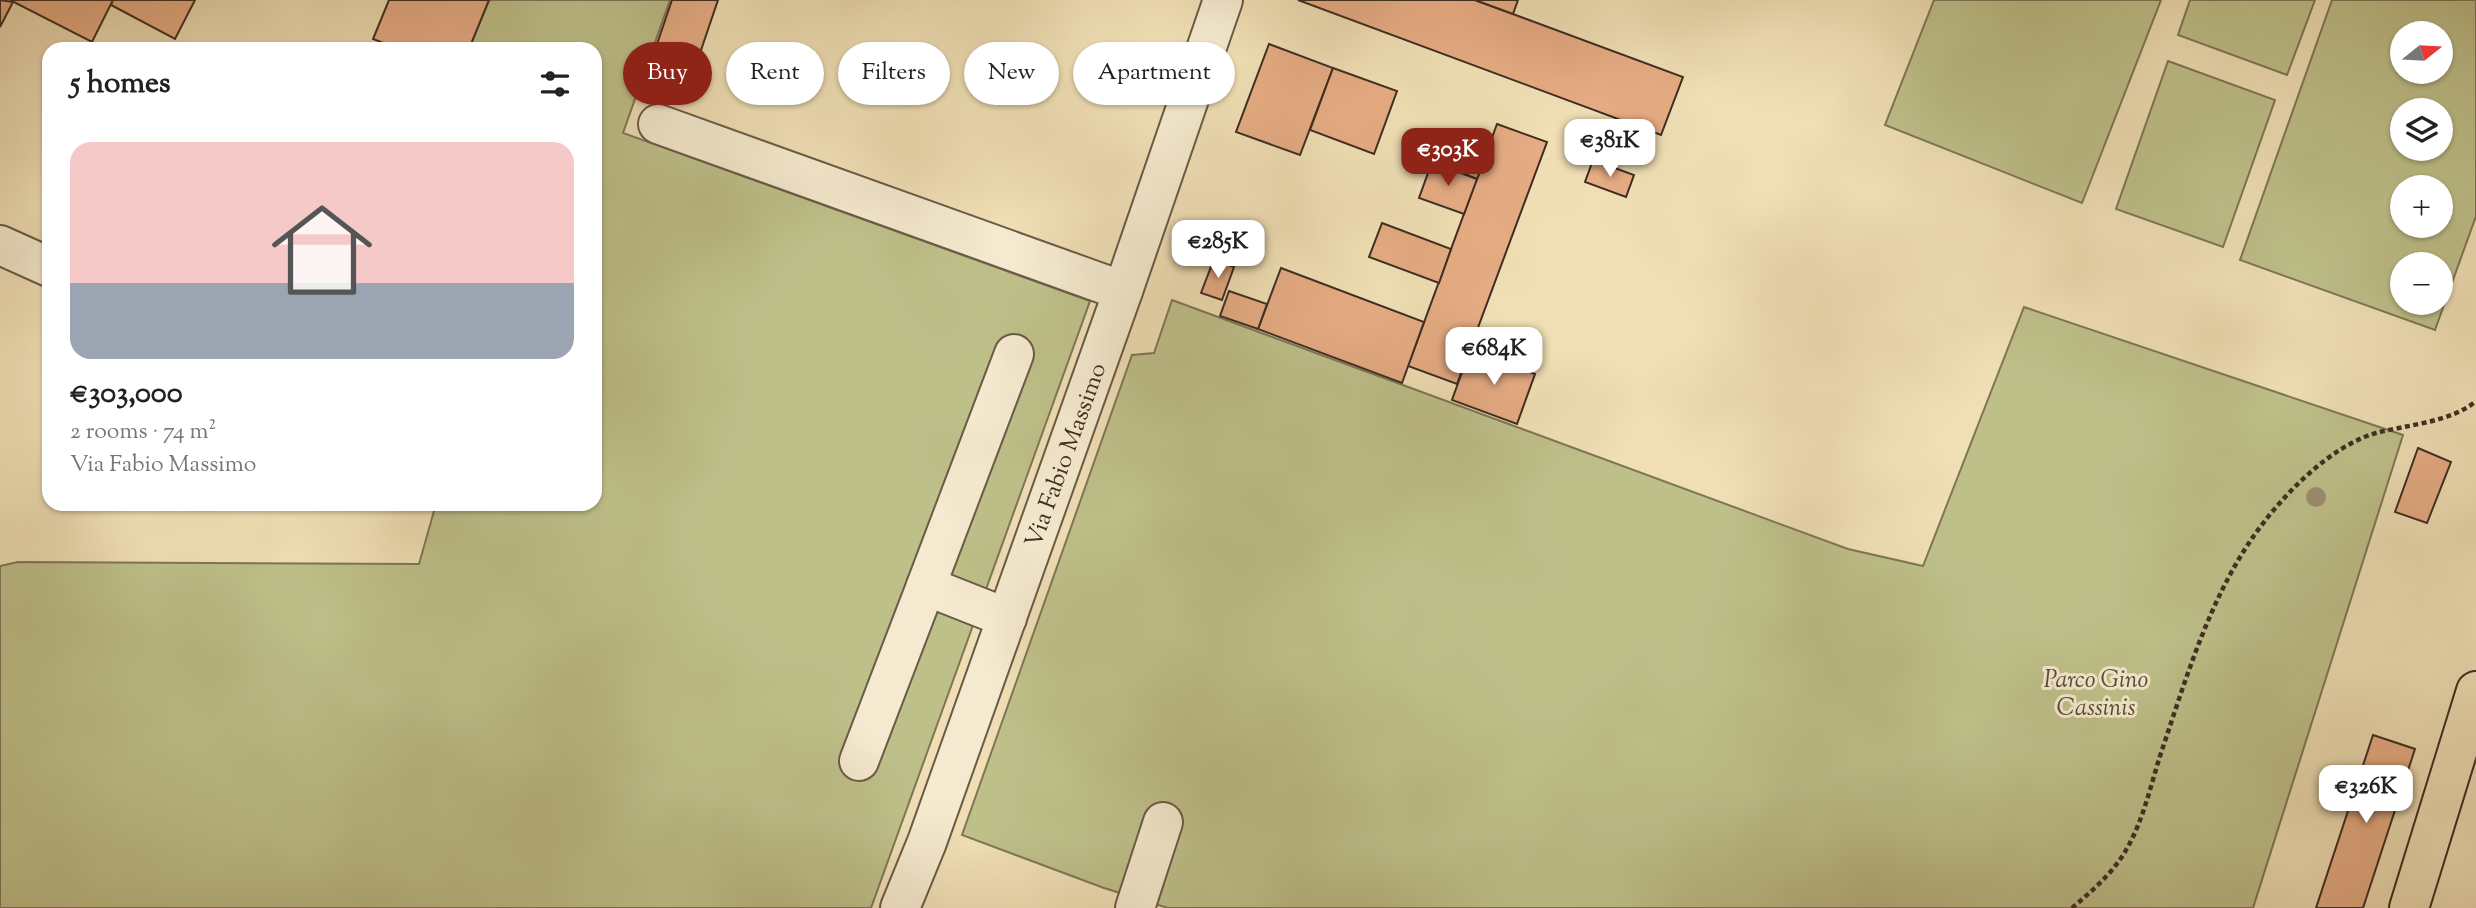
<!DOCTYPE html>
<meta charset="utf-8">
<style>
body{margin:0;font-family:"Sorts Mill Goudy",serif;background:#f2f2f2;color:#222;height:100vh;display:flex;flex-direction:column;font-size:26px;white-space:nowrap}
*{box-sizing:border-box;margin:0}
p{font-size:23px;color:#767676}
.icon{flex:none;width:38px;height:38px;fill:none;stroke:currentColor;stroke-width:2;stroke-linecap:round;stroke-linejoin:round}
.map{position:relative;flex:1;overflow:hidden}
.details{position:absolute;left:42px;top:42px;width:560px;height:469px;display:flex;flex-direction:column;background:#fff;border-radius:21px;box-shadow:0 2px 5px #0004}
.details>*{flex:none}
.hud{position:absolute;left:623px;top:42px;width:665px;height:63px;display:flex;gap:14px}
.needle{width:46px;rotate:72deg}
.buttons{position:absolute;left:2390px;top:21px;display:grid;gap:14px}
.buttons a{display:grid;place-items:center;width:63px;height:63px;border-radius:50%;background:#fff;box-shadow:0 2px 5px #0004;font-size:35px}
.price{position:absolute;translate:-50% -60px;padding:0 16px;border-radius:14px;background:#fff;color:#222;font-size:23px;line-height:46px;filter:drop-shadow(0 2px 4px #0008)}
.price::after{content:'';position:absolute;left:50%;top:42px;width:21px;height:16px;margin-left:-10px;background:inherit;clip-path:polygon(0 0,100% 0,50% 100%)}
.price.selected{background:#8f2418;color:#fff}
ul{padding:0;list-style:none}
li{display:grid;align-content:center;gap:14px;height:371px;padding:0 28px}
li+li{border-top:2px solid #e0e0e0}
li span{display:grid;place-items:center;height:217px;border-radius:21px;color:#555}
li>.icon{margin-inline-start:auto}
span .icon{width:126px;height:126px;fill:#fffc;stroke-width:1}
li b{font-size:30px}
h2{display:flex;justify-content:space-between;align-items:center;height:84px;padding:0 28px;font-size:30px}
.tag{padding:0 24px;border-radius:32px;background:#fff;box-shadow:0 2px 5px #0004;font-size:24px;line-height:63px}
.tag.selected{background:#8f2418;color:#fff}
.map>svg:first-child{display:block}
.green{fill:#bec08a;stroke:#7e7656;stroke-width:2;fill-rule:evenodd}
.building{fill:#e6ac84;stroke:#3e2d22;stroke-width:2}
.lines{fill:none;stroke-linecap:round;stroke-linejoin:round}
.minor-casing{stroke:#6a5a47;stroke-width:42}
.highway-casing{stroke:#3e2d22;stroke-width:42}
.path{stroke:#3e2d22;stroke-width:4.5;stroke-dasharray:5 3.5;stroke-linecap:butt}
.minor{stroke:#f5eacf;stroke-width:38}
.highway{stroke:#f0dfb5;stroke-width:38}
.tree{fill:#9c8d70}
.labels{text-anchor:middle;stroke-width:6;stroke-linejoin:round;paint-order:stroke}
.street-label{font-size:24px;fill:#3e2d22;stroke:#f5eacf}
.park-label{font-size:24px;font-style:italic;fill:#584a37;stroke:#f5eacf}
</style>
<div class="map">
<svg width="2476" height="908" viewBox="0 0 2476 908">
<rect width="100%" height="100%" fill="#f0dfb5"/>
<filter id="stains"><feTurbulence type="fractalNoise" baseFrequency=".00286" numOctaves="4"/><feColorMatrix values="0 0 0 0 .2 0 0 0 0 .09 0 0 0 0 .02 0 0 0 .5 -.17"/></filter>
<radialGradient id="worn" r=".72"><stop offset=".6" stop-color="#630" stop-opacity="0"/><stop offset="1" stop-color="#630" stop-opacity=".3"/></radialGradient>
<g class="green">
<path d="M 489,0 L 670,0 L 623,133 L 1090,301 L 871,908 L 0,908 L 0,566 L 18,562 L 419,564 L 436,504 L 595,504 L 595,49 L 469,49 Z"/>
<path d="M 1934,0 L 2161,0 L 2082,203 L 1885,125 Z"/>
<path d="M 2190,0 L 2315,0 L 2287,75 L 2178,35 Z"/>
<path d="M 2332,0 L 2476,0 L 2476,216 L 2435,330 L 2240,260 ZM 2441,33 L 2441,72 L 2403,72 L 2403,33 ZM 2441,110 L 2441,149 L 2403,149 L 2403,110 ZM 2403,187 L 2441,187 L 2441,226 L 2403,226 ZM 2441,264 L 2441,303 L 2403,303 L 2403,264 Z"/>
<path d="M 2168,61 L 2275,100 L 2223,247 L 2116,209 Z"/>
<path d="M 1172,300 L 1848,549 L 1923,566 L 2024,307 L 2403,435 L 2253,908 L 1168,908 L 1104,888 L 962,835 L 1132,355 L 1154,353 Z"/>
</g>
<g class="building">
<path d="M 0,0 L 13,2 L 0,27 Z"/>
<path d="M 10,0 L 113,0 L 92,42 Z"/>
<path d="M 113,0 L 195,0 L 175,39 L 111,5 Z"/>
<path d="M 389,0 L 489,0 L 469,49 L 399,49 L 373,39 Z"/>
<path d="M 672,0 L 718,0 L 698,59 L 657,44 Z"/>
<path d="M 1298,0 L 1475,0 L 1683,77 L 1661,135 Z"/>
<path d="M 1475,0 L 1518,0 L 1513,14 Z"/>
<path d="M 1269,44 L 1333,68 L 1300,155 L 1236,132 Z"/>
<path d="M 1333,68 L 1397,91 L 1374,154 L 1310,130 Z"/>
<path d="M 1497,124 L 1547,142 L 1457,384 L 1408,366 Z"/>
<path d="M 1446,133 L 1489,149 L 1477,179 L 1434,163 Z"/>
<path d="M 1593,160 L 1634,175 L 1626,197 L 1585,182 Z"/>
<path d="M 1432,162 L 1477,179 L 1464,214 L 1419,198 Z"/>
<path d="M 1382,223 L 1451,249 L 1439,283 L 1369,257 Z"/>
<path d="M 1214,259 L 1234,267 L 1222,300 L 1201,293 Z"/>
<path d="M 1281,268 L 1424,322 L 1402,383 L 1258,329 Z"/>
<path d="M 1229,291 L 1267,304 L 1258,329 L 1220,316 Z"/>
<path d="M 1470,350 L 1535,374 L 1517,424 L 1452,400 Z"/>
<path d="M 2418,448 L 2451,462 L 2427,523 L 2395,512 Z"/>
<path d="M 2373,735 L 2415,749 L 2363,908 L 2316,908 Z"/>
</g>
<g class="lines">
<g class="minor-casing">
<g id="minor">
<path d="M 658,124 L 1123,291"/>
<path d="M 0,245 L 49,267"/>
<path d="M 1007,618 L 926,586 L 1014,354"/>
<path d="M 859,761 L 926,586"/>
<path d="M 900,908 L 927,842 L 1123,291 L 1223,0"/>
<path d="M 1135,908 L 1163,822"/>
</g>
</g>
<g class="highway-casing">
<path id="highway" d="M 2409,908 L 2476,691"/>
</g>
<path class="path" d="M 2072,908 C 2092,891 2113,873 2126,850 C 2143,821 2150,788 2160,756 C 2185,682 2208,602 2253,537 C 2280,498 2328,447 2376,433 C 2406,425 2452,422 2476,401"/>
<use href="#minor" class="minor"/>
<use href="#highway" class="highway"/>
</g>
<circle class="tree" cx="2316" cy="497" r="10"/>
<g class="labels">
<g class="street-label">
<text transform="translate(1065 455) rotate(-70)" y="8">Via Fabio Massimo</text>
</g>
<g class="park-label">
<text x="2096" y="687">Parco Gino<tspan x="2096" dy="28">Cassinis</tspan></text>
</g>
</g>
<rect width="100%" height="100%" filter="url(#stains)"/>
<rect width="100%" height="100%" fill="url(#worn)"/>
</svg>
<div class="buttons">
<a><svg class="needle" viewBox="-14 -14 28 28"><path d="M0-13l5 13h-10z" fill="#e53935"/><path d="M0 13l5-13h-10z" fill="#767676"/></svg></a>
<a><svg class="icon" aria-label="layers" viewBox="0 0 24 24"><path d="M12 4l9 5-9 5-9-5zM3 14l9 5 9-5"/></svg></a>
<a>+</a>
<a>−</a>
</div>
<b class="price" style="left:1610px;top:179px">€381K</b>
<b class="price selected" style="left:1448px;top:188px">€303K</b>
<b class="price" style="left:1218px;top:280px">€285K</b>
<b class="price" style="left:1494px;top:387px">€684K</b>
<b class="price" style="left:2366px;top:825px">€326K</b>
<div class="hud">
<a class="tag selected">Buy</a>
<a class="tag">Rent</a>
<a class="tag">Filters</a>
<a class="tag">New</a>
<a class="tag">Apartment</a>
</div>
<section class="details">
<h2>5 homes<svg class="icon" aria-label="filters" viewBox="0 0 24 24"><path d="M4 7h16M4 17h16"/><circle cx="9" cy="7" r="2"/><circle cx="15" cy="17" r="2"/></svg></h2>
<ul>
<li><span style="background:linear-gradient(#f6c9c9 65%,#9aa5b1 0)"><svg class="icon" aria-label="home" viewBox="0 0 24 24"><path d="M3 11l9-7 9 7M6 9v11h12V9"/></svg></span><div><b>€303,000</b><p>2 rooms · 74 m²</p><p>Via Fabio Massimo</p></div></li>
</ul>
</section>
</div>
